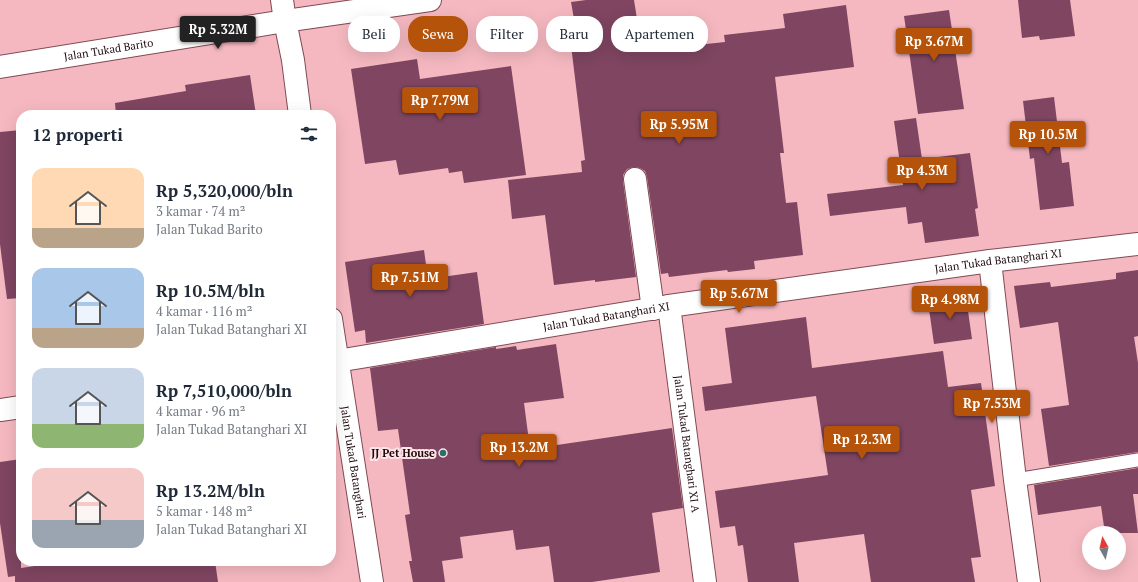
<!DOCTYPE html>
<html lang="id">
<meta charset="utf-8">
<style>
body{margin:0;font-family:"PT Serif",serif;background:#f6f6f7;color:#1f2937;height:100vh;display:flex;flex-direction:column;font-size:15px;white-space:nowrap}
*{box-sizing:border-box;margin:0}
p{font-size:13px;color:#747a83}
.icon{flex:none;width:22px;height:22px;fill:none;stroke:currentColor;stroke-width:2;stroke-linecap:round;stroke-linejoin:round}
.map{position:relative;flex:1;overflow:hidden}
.panel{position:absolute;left:16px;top:110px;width:320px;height:456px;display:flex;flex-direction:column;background:#fff;border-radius:16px;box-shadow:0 4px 16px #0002}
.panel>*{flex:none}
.banner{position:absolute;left:348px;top:16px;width:380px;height:36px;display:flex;gap:8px}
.needle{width:26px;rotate:352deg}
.fabs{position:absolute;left:1082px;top:526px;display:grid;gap:8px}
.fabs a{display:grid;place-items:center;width:44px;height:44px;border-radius:50%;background:#fff;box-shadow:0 4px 16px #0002;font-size:20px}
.price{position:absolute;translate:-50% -34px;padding:0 9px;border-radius:4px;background:#b45309;color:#fff;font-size:13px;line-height:26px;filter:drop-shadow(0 1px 2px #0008)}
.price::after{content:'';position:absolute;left:50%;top:24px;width:12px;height:9px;margin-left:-6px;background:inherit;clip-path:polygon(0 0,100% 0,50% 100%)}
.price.current{background:#222;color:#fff}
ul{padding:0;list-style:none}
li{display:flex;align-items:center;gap:12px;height:100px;padding:0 16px}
li span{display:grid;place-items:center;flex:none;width:112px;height:80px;border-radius:12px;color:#555}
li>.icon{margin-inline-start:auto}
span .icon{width:48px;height:48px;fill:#fffc;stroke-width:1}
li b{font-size:17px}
h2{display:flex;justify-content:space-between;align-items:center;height:48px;padding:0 16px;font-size:17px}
.chip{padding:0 14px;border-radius:16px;background:#fff;box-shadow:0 4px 16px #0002;font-size:14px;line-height:36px}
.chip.current{background:#b45309;color:#fff}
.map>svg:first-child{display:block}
.building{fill:#7f4561}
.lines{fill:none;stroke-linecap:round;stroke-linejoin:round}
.lane-casing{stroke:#7f4b53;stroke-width:15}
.street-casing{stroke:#7f4b53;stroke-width:24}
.secondary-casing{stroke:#7f4b53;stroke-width:24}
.lane{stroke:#fff;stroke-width:13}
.street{stroke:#fff;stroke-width:22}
.secondary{stroke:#fff;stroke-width:22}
.poi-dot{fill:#27716d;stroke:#fee4e7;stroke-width:1.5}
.labels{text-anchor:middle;stroke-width:4;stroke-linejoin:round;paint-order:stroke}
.street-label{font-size:11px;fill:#1f0a0e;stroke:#fee4e7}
.poi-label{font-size:11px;font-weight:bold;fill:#1f0a0e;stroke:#fee4e7;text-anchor:end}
</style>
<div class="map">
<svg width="1138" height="582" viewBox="0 0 1138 582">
<rect width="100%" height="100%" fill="#f5b8c0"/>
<g class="building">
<path d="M 586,0 L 634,0 L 642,51 L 725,42 L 724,35 L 785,28 L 783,14 L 846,5 L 854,67 L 775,77 L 784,153 L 780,153 L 786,203 L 797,202 L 803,255 L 754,261 L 755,269 L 728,272 L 727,270 L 669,277 L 668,273 L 661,274 L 647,177 L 645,171 L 640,168 L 634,167 L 627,169 L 623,175 L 623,181 L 636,277 L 595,282 L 595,280 L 554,285 L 545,215 L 512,219 L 508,180 L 582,172 L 581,161 L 585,160 L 570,37 L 577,36 L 571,2 Z"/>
<path d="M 1018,0 L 1070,0 L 1075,36 L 1040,40 L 1039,36 L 1022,38 Z"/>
<path d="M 949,10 L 964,109 L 918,114 L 904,16 Z"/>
<path d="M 417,59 L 420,79 L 511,66 L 526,175 L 464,183 L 462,171 L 449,173 L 448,168 L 399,175 L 396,160 L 365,164 L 351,69 Z"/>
<path d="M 250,75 L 256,115 L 116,115 L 115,103 L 186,91 L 185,85 Z"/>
<path d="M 1054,97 L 1062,163 L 1069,162 L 1074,206 L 1040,210 L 1034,158 L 1030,159 L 1023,101 Z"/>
<path d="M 916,118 L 922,159 L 970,153 L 978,208 L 975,209 L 979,236 L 925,243 L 922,222 L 908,224 L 906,207 L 830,216 L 827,194 L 903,185 L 894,121 Z"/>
<path d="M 21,130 L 21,298 L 7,299 L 0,244 L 0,132 Z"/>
<path d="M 424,250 L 428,279 L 477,272 L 484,324 L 366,343 L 365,330 L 355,332 L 345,262 Z"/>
<path d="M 1138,270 L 1138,336 L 1134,337 L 1138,363 L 1138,452 L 1049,466 L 1041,409 L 1069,405 L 1058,322 L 1020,328 L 1014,286 L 1050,282 L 1051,287 L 1116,279 L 1116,273 Z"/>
<path d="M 966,297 L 972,339 L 934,344 L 928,302 Z"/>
<path d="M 806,317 L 812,368 L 943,351 L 948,387 L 981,383 L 995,486 L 971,490 L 981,557 L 971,558 L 975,582 L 871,582 L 864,534 L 794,543 L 799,582 L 748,582 L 743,545 L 738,546 L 735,526 L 720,528 L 715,491 L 828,475 L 816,396 L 705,411 L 702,387 L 732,383 L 725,328 Z"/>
<path d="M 556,344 L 564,398 L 524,403 L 530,449 L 672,428 L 683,508 L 652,513 L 660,572 L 592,582 L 554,582 L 549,546 L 516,550 L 513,530 L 460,537 L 463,558 L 442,561 L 445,582 L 413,582 L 409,561 L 412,561 L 405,515 L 410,514 L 398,429 L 378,431 L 370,368 L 496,347 L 496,349 L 516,346 L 517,350 Z"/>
<path d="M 21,459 L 21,568 L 68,561 L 215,561 L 218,582 L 15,582 L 15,576 L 8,577 L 0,523 L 0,462 Z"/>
<path d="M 1138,468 L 1138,494 L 1133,494 L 1138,533 L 1105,533 L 1101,506 L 1038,515 L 1034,485 Z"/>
</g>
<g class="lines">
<g class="lane-casing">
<path id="lane" d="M 1015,480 L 1138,460"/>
</g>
<g class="street-casing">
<g id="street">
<path d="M 285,21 L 293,60 L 300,115"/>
<path d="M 635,179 L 653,309"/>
<path d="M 990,261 L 1015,480 L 1029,582"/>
<path id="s1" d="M 669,306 L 705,582"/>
<path id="s2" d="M 331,319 L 372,582"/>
<path id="s3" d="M 331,362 L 669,306 L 990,261 L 1138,244"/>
<path d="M 0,410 L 21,407"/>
</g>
</g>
<g class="secondary-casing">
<g id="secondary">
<path d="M 282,0 L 285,21"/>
<path id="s4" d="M 0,67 L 285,21 L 430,0"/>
</g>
</g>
<use href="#lane" class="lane"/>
<use href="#street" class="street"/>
<use href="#secondary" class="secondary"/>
</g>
<circle class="poi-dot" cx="443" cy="453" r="4"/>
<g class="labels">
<g class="street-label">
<text dy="4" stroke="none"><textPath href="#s4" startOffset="110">Jalan Tukad Barito</textPath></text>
<text dy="4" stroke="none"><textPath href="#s3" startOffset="675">Jalan Tukad Batanghari XI</textPath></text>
<text dy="4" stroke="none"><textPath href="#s3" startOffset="279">Jalan Tukad Batanghari XI</textPath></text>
<text dy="4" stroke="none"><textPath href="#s1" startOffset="139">Jalan Tukad Batanghari XI A</textPath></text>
<text dy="4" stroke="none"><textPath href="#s2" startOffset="145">Jalan Tukad Batanghari</textPath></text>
</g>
<g class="poi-label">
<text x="435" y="457">JJ Pet House</text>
</g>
</g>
</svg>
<div class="fabs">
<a><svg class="needle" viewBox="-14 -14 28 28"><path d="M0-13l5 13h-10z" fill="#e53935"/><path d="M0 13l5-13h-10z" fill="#747a83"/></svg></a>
</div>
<b class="price current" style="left:218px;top:50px">Rp 5.32M</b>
<b class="price" style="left:934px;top:62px">Rp 3.67M</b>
<b class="price" style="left:440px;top:121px">Rp 7.79M</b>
<b class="price" style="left:679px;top:145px">Rp 5.95M</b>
<b class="price" style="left:1048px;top:155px">Rp 10.5M</b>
<b class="price" style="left:922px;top:191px">Rp 4.3M</b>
<b class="price" style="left:410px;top:298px">Rp 7.51M</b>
<b class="price" style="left:739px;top:314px">Rp 5.67M</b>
<b class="price" style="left:950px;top:320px">Rp 4.98M</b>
<b class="price" style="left:992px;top:424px">Rp 7.53M</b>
<b class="price" style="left:862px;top:460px">Rp 12.3M</b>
<b class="price" style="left:519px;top:468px">Rp 13.2M</b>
<div class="banner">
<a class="chip">Beli</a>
<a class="chip current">Sewa</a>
<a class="chip">Filter</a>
<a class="chip">Baru</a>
<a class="chip">Apartemen</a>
</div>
<section class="panel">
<h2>12 properti<svg class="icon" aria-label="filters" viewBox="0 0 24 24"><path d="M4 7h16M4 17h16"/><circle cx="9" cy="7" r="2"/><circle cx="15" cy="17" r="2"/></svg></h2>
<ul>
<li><span style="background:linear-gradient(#ffd9b3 75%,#b9a48a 0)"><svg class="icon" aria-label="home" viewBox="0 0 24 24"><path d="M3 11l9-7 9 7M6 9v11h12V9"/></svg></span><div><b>Rp 5,320,000/bln</b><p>3 kamar · 74 m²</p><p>Jalan Tukad Barito</p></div></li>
<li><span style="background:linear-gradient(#a9c7e8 75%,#b9a48a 0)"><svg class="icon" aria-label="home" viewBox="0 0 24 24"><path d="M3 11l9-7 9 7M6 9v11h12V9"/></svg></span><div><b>Rp 10.5M/bln</b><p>4 kamar · 116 m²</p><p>Jalan Tukad Batanghari XI</p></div></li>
<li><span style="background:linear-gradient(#c9d6e8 70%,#8fb573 0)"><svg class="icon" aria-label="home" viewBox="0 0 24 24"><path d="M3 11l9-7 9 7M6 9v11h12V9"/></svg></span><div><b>Rp 7,510,000/bln</b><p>4 kamar · 96 m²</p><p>Jalan Tukad Batanghari XI</p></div></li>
<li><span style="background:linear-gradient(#f6c9c9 65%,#9aa5b1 0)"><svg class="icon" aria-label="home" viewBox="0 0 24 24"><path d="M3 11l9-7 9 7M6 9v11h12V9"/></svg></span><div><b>Rp 13.2M/bln</b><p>5 kamar · 148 m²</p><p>Jalan Tukad Batanghari XI</p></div></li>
</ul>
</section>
</div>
